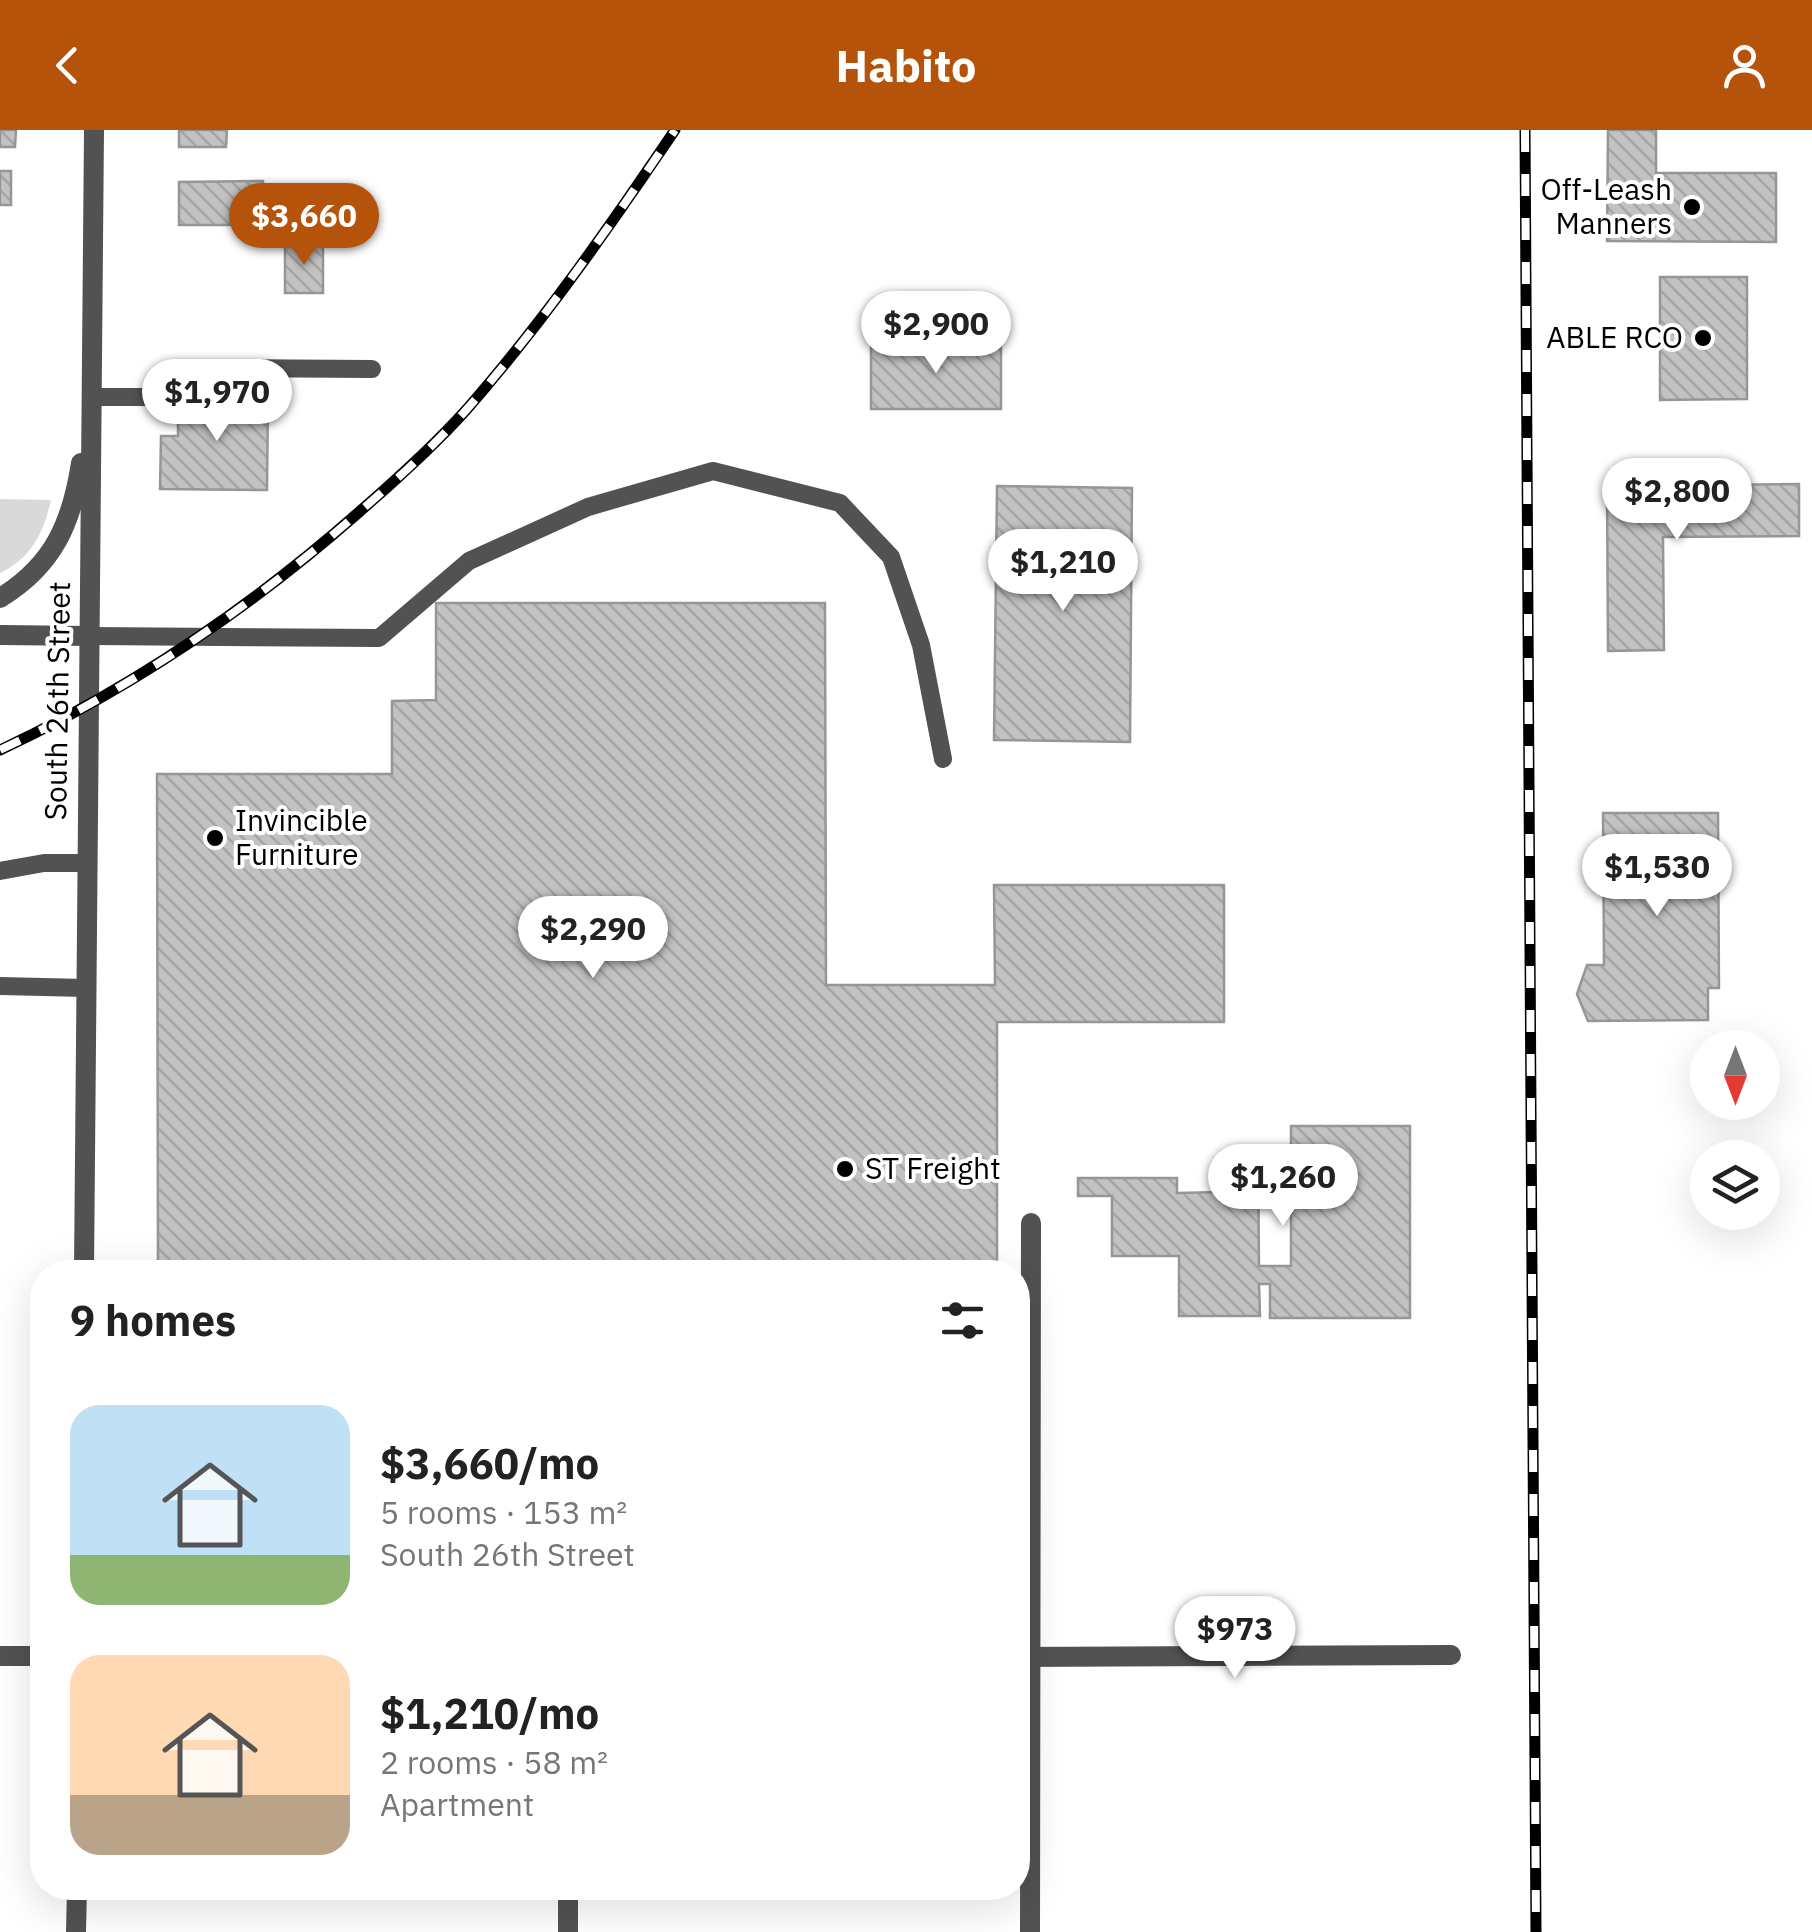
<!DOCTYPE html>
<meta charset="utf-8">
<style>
body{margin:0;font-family:"IBM Plex Sans",sans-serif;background:#f6f6f6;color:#222;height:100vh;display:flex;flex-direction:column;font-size:38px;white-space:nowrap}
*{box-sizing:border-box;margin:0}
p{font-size:32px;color:#767676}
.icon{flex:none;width:55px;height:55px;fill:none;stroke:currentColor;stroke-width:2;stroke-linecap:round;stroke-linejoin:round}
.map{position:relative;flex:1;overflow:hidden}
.panel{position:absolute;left:30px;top:1130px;width:1000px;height:640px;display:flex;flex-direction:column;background:#fff;border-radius:40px;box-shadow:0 10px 40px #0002}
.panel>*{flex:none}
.needle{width:65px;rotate:180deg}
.controls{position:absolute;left:1690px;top:900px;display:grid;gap:20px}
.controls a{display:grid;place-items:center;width:90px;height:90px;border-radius:50%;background:#fff;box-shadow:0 10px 40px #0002;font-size:50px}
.price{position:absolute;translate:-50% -85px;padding:0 22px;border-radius:35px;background:#fff;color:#222;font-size:32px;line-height:65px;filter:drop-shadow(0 2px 5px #0008)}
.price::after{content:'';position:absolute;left:50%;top:60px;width:30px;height:22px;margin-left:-15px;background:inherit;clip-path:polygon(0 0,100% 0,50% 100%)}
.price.selected{background:#b45309;color:#fff}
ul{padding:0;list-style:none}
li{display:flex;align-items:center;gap:30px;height:250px;padding:0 40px}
li span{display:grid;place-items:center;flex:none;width:280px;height:200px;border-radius:30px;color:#555}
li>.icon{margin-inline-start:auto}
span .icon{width:120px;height:120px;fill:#fffc;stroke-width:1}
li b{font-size:42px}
h2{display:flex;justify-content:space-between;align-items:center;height:120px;padding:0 40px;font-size:42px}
header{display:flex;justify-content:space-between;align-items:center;height:130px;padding:0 40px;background:#b45309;color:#fff;font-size:45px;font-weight:800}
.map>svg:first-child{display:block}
.green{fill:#d9d9d9}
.building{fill:url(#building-back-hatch);stroke:#969696;stroke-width:2.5}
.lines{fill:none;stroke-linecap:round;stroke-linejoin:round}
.service{stroke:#525252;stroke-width:18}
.minor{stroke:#525252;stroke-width:20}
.rail-casing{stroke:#000;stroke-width:11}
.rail{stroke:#fff;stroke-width:8;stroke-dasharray:22;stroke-linecap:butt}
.poi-dot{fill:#000;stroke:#fff;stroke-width:4}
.labels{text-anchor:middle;stroke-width:8;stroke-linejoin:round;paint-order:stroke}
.poi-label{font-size:30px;fill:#000;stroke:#fff;text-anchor:end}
.street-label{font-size:30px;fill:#000;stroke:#fff}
</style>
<header><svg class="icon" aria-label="back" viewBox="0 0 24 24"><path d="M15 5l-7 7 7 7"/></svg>Habito<svg class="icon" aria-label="person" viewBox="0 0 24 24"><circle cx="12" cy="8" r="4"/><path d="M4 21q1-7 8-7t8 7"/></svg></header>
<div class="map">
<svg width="1812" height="1802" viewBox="0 0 1812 1802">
<defs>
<pattern id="building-back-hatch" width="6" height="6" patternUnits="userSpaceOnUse" patternTransform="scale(2.5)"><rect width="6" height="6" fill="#c2c2c2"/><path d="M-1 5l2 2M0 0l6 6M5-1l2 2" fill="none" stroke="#a5a5a5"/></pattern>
</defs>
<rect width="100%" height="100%" fill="#fff"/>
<path class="green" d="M 0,369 L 51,370 C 43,404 32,427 0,443 Z"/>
<g class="building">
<path d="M 0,0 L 16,0 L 15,17 L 0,17 Z"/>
<path d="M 179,0 L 227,0 L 226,17 L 179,17 Z"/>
<path d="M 1608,0 L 1656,0 L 1656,43 L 1776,43 L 1776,112 L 1607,111 Z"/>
<rect x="0" y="41" width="11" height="34"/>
<path d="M 263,51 L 263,95 L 179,95 L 179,52 Z"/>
<rect x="285" y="114" width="38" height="49"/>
<path d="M 1660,147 L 1747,147 L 1747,269 L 1660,270 Z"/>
<path d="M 871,212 L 1001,213 L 1001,279 L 871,279 Z"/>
<path d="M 178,264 L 268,265 L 267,360 L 160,359 L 161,306 L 178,306 Z"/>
<path d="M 1799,354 L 1799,406 L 1663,407 L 1664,520 L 1608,521 L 1607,356 Z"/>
<path d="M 997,356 L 1132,358 L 1130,612 L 994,610 Z"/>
<path d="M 436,473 L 825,473 L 826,855 L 995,855 L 994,755 L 1224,755 L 1224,892 L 997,892 L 997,1142 L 158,1142 L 157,644 L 392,644 L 392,571 L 436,570 Z"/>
<path d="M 1603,683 L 1718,683 L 1719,858 L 1708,858 L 1708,890 L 1588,891 L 1577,864 L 1587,835 L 1604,835 Z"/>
<path d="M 1291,996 L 1410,996 L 1410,1188 L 1270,1188 L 1270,1154 L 1259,1154 L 1260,1186 L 1179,1186 L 1179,1126 L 1112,1126 L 1112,1066 L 1078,1066 L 1078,1048 L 1177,1048 L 1177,1063 L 1222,1062 L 1222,1022 L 1258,1022 L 1259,1136 L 1291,1136 Z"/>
</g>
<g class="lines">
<g class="service">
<path d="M 92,267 L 162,267 L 199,238 L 372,239"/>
<path d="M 90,506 L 379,508 L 469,431 L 588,377 L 713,341 L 840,373 L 891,427 L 921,515 L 943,629"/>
<path d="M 0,741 L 44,733 L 86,733"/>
<path d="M 0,856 L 85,858"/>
</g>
<g class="minor">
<path d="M 0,468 C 54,435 72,392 81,333"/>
<path d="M 0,505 L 90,506"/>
<path d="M 84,1142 L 94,0"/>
<path d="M 0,1526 L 42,1526"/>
<path d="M 1019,1527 L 1451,1525"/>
<path d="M 76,1802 L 77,1758"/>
<path d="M 568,1802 L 568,1758"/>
<path d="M 1030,1802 L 1031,1093"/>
</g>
<g class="rail-casing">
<g id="rail">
<path d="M 1525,0 L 1536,1802"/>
<path d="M 0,620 C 132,558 249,479 358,383 C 396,350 434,316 467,279 C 544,191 610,96 675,0"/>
</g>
</g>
<use href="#rail" class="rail"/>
</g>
<g class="poi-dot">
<circle cx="1692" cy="77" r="10"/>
<circle cx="1703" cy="208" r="10"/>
<circle cx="215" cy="708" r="10"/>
<circle cx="845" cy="1039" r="10"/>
</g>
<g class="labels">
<g class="poi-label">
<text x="1672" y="70">Off-Leash<tspan x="1672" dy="34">Manners</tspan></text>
<text x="1683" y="218">ABLE RCO</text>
<text x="235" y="701" text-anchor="start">Invincible<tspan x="235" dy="34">Furniture</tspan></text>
<text x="865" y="1049" text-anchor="start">ST Freight</text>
</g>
<g class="street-label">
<text transform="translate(58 571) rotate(-89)" y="10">South 26th Street</text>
</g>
</g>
</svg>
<div class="controls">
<a><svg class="needle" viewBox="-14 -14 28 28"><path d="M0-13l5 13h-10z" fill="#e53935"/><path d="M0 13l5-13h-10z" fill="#767676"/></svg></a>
<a><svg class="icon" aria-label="layers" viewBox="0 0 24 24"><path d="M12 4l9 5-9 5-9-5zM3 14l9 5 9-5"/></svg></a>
</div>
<b class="price selected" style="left:304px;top:138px">$3,660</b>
<b class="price" style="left:936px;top:246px">$2,900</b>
<b class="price" style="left:217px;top:314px">$1,970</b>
<b class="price" style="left:1677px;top:413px">$2,800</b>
<b class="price" style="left:1063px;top:484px">$1,210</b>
<b class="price" style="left:1657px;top:789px">$1,530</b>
<b class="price" style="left:593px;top:851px">$2,290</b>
<b class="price" style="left:1283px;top:1099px">$1,260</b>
<b class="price" style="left:1235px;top:1551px">$973</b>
<section class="panel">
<h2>9 homes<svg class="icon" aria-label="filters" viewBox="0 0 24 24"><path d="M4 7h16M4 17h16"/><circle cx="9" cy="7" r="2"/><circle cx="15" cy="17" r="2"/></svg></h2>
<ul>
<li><span style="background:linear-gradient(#bfe0f5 75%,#8fb573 0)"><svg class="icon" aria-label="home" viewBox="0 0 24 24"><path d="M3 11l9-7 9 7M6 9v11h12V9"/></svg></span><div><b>$3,660/mo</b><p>5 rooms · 153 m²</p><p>South 26th Street</p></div></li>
<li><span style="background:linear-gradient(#ffd9b3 70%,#b9a48a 0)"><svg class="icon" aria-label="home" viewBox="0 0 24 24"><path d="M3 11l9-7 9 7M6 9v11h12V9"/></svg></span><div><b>$1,210/mo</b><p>2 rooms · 58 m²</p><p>Apartment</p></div></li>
</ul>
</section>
</div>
